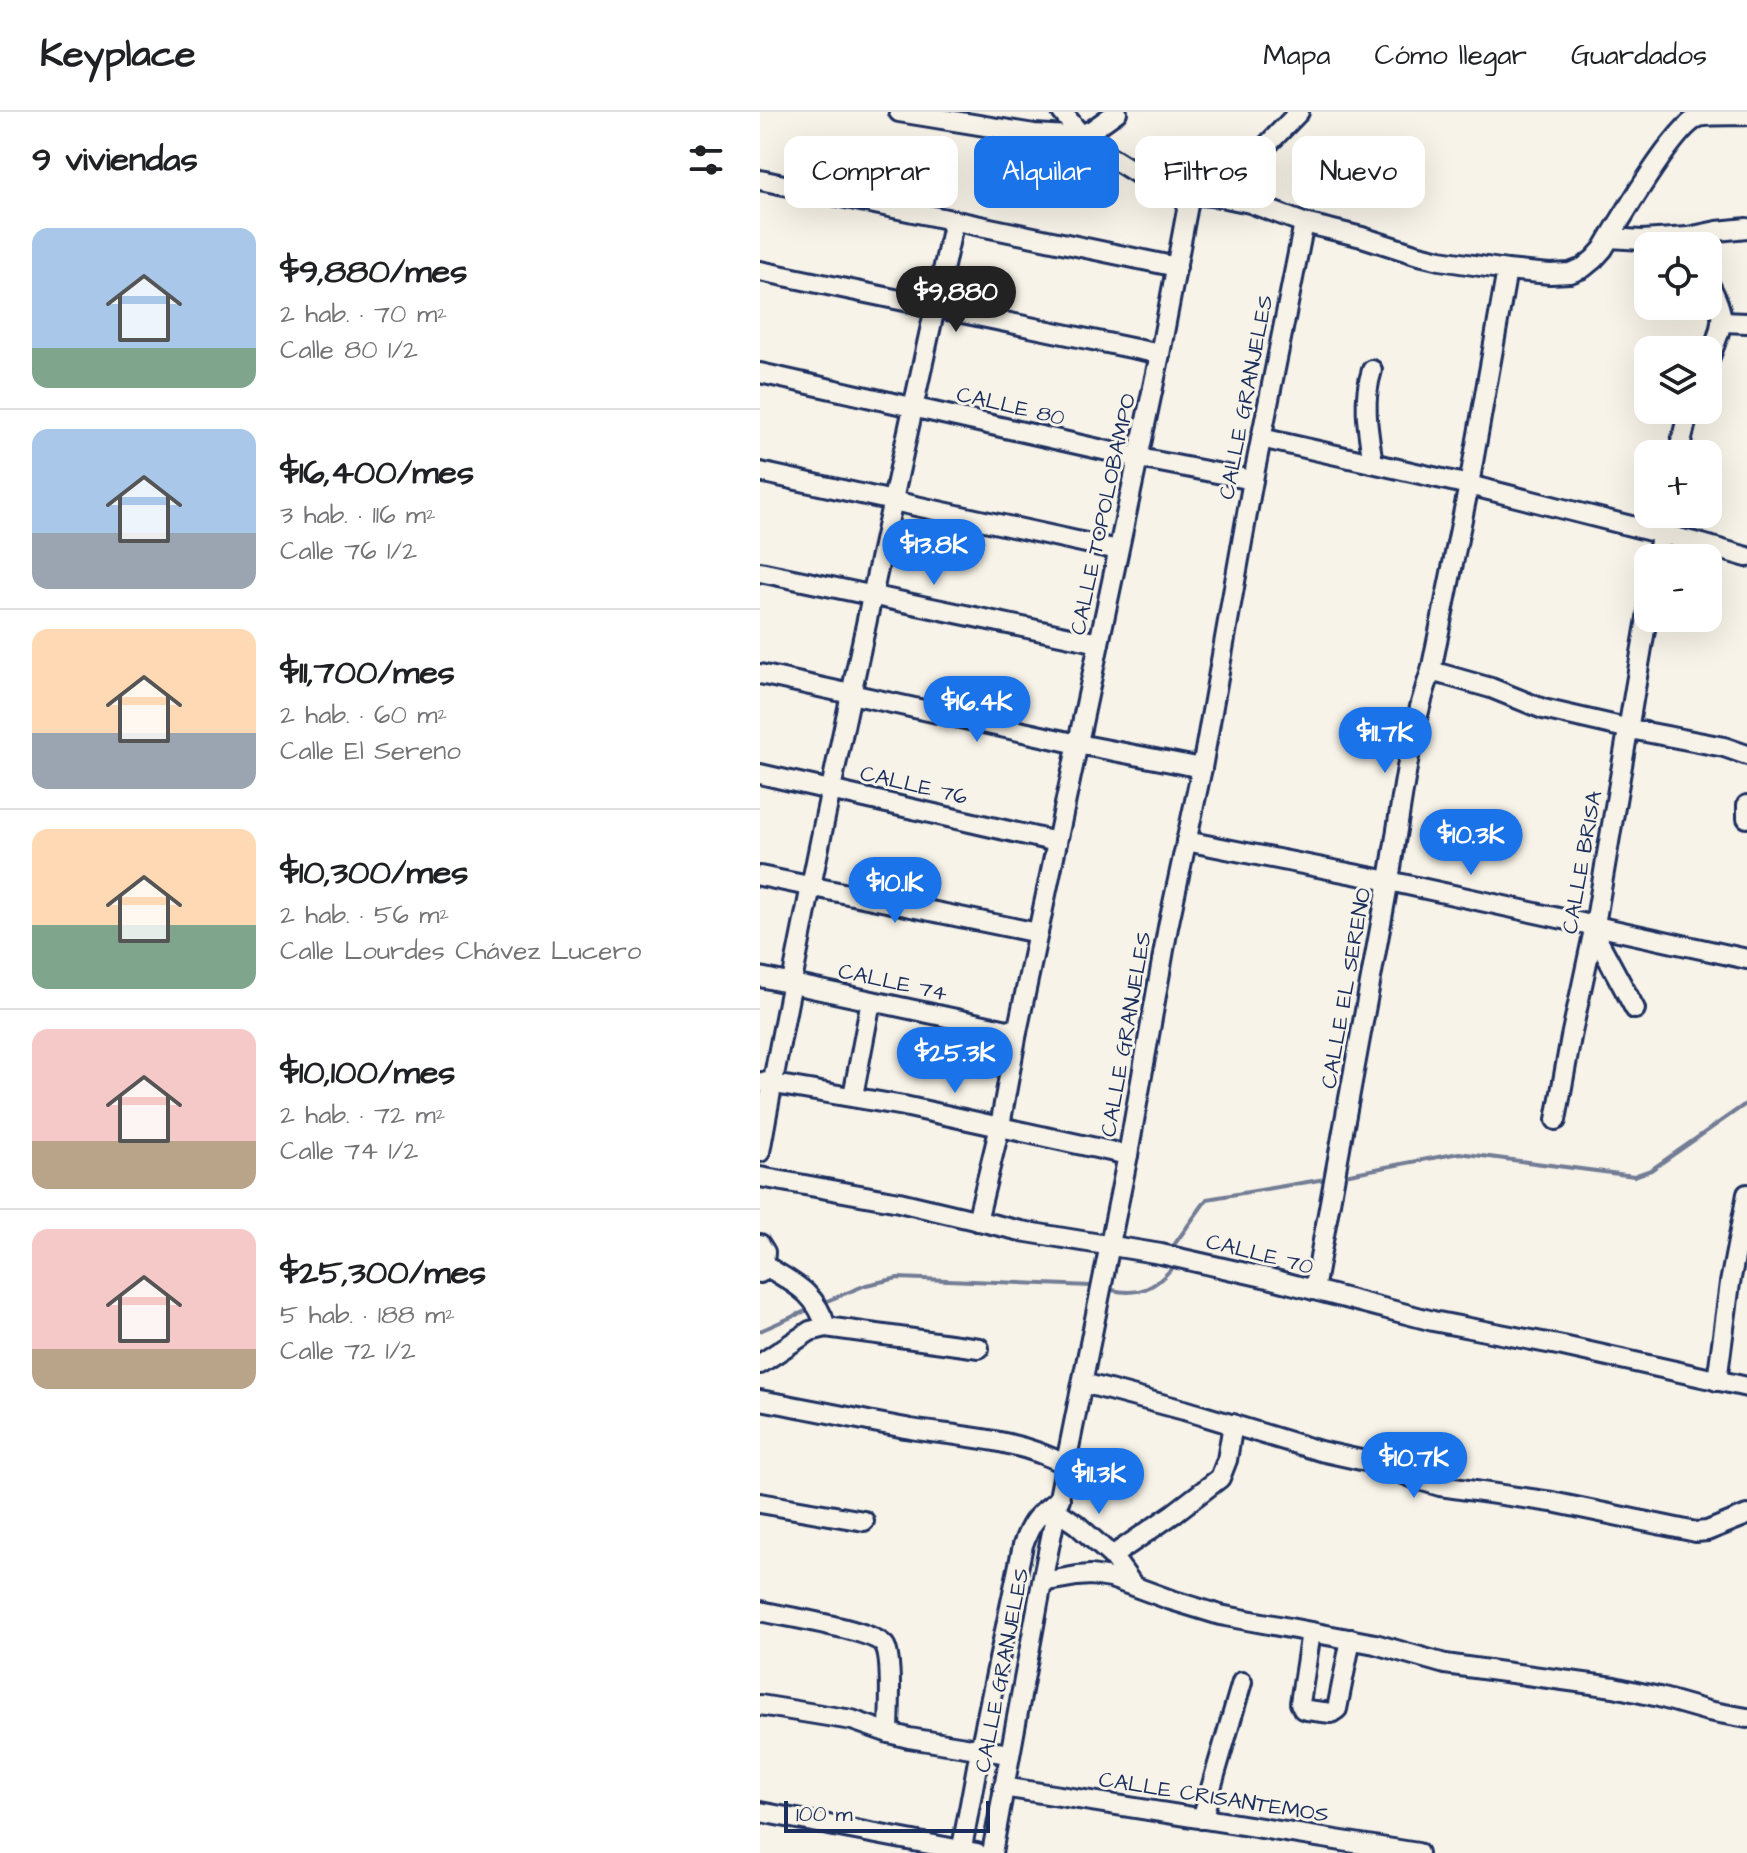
<!DOCTYPE html>
<html lang="es">
<meta charset="utf-8">
<style>
body{margin:0;font-family:"Architects Daughter",sans-serif;background:#f2f2f2;color:#202124;height:100vh;display:flex;flex-direction:column;font-size:30px;white-space:nowrap}
*{box-sizing:border-box;margin:0}
p{font-size:26px;color:#757577}
.icon{flex:none;width:44px;height:44px;fill:none;stroke:currentColor;stroke-width:2;stroke-linecap:round;stroke-linejoin:round}
.map{position:relative;flex:1;overflow:hidden}
.side{display:flex;flex-direction:column;background:#fff;width:760px}
.side>*{flex:none}
.hud{position:absolute;left:24px;top:24px;width:760px;height:72px;display:flex;gap:16px}
.fabs{position:absolute;left:874px;top:120px;display:grid;gap:16px}
.fabs a{display:grid;place-items:center;width:88px;height:88px;border-radius:16px;background:#fff;box-shadow:0 8px 32px #0002;font-size:40px}
.scale{position:absolute;left:24px;bottom:20px;width:206px;box-sizing:border-box;padding-left:8px;border:4px solid #1b2f5e;border-top:0;font-size:22px;line-height:28px;white-space:nowrap;color:#1b2f5e;-webkit-text-stroke:6px #f7f3e8;paint-order:stroke}
.price{position:absolute;translate:-50% -68px;padding:0 18px;border-radius:28px;background:#1a73e8;color:#fff;font-size:26px;line-height:52px;filter:drop-shadow(0 2px 4px #0008)}
.price::after{content:'';position:absolute;left:50%;top:48px;width:24px;height:18px;margin-left:-12px;background:inherit;clip-path:polygon(0 0,100% 0,50% 100%)}
.price.selected{background:#222;color:#fff}
ul{padding:0;list-style:none}
li{display:flex;align-items:center;gap:24px;height:200px;padding:0 32px}
li+li{border-top:2px solid #e0e0e0}
li span{display:grid;place-items:center;flex:none;width:224px;height:160px;border-radius:16px;color:#555}
li>.icon{margin-inline-start:auto}
span .icon{width:96px;height:96px;fill:#fffc;stroke-width:1}
li b{font-size:34px}
h2{display:flex;justify-content:space-between;align-items:center;height:96px;padding:0 32px;font-size:34px}
.tag{padding:0 28px;border-radius:16px;background:#fff;box-shadow:0 8px 32px #0002;font-size:28px;line-height:72px}
.tag.selected{background:#1a73e8;color:#fff}
header{display:flex;align-items:center;gap:48px;box-sizing:border-box;height:112px;padding:0 40px;background:#fff;border-bottom:2px solid #e0e0e0}
header strong{font-size:38px}
nav{display:flex;gap:44px;margin-inline-start:auto;font-size:28px}
main{display:flex;flex:1;min-height:0}
.map>svg:first-child{display:block}
.lines{fill:none;stroke-linecap:round;stroke-linejoin:round}
.stream{stroke:#727c95;stroke-width:4}
.minor-casing{stroke:#1b2f5e;stroke-width:24}
.minor{stroke:#f7f3e8;stroke-width:18}
.labels{text-anchor:middle;stroke-width:6;stroke-linejoin:round;paint-order:stroke}
.street-label{font-size:22px;fill:#1b2f5e;stroke:#f7f3e8}
</style>
<header>
<strong>Keyplace</strong>
<nav><a>Mapa</a><a>Cómo llegar</a><a>Guardados</a></nav>
</header>
<main>
<section class="side">
<h2>9 viviendas<svg class="icon" aria-label="filters" viewBox="0 0 24 24"><path d="M4 7h16M4 17h16"/><circle cx="9" cy="7" r="2"/><circle cx="15" cy="17" r="2"/></svg></h2>
<ul>
<li><span style="background:linear-gradient(#a9c7e8 75%,#7fa58c 0)"><svg class="icon" aria-label="home" viewBox="0 0 24 24"><path d="M3 11l9-7 9 7M6 9v11h12V9"/></svg></span><div><b>$9,880/mes</b><p>2 hab. · 70 m²</p><p>Calle 80 1/2</p></div></li>
<li><span style="background:linear-gradient(#a9c7e8 65%,#9aa5b1 0)"><svg class="icon" aria-label="home" viewBox="0 0 24 24"><path d="M3 11l9-7 9 7M6 9v11h12V9"/></svg></span><div><b>$16,400/mes</b><p>3 hab. · 116 m²</p><p>Calle 76 1/2</p></div></li>
<li><span style="background:linear-gradient(#ffd9b3 65%,#9aa5b1 0)"><svg class="icon" aria-label="home" viewBox="0 0 24 24"><path d="M3 11l9-7 9 7M6 9v11h12V9"/></svg></span><div><b>$11,700/mes</b><p>2 hab. · 60 m²</p><p>Calle El Sereno</p></div></li>
<li><span style="background:linear-gradient(#ffd9b3 60%,#7fa58c 0)"><svg class="icon" aria-label="home" viewBox="0 0 24 24"><path d="M3 11l9-7 9 7M6 9v11h12V9"/></svg></span><div><b>$10,300/mes</b><p>2 hab. · 56 m²</p><p>Calle Lourdes Chávez Lucero</p></div></li>
<li><span style="background:linear-gradient(#f6c9c9 70%,#b9a48a 0)"><svg class="icon" aria-label="home" viewBox="0 0 24 24"><path d="M3 11l9-7 9 7M6 9v11h12V9"/></svg></span><div><b>$10,100/mes</b><p>2 hab. · 72 m²</p><p>Calle 74 1/2</p></div></li>
<li><span style="background:linear-gradient(#f6c9c9 75%,#b9a48a 0)"><svg class="icon" aria-label="home" viewBox="0 0 24 24"><path d="M3 11l9-7 9 7M6 9v11h12V9"/></svg></span><div><b>$25,300/mes</b><p>5 hab. · 188 m²</p><p>Calle 72 1/2</p></div></li>
</ul>
</section>
<div class="map">
<svg width="987" height="1741" viewBox="0 0 987 1741">
<rect width="100%" height="100%" fill="#f7f3e8"/>
<filter id="ink" filterUnits="userSpaceOnUse"><feTurbulence type="fractalNoise" baseFrequency=".0125" numOctaves="2"/><feDisplacementMap in="SourceGraphic" scale="16" xChannelSelector="R" yChannelSelector="G"/><feConvolveMatrix kernelMatrix="1 2 1 2 8 2 1 2 1" color-interpolation-filters="sRGB"/></filter>
<g filter="url(#ink)">
<g class="lines">
<g class="stream">
<path d="M 579,1064 L 699,1041 L 874,1064 L 891,1058 L 987,991"/>
<path d="M 414,1133 L 447,1087 L 571,1066"/>
<path d="M 352,1178 C 379,1184 395,1176 412,1156"/>
<path d="M 62,1191 L 106,1173 L 138,1166 L 331,1174"/>
<path d="M 0,1219 L 50,1197"/>
</g>
<g class="minor-casing">
<g id="minor">
<path d="M 139,0 L 274,22 L 309,24 L 321,23 L 332,18 L 357,0"/>
<path d="M 302,0 L 321,23 L 336,36 L 391,70 L 430,82 L 461,85 L 490,91 L 544,111 L 602,125 L 655,142 L 680,148 L 747,158 L 790,162 L 810,161 L 823,156 L 834,147 L 843,137 C 859,110 913,18 937,6 C 945,2 976,4 987,3"/>
<path d="M 0,68 L 417,155"/>
<path d="M 461,85 L 479,62 L 539,0"/>
<path d="M 928,125 L 957,119 L 987,116"/>
<path d="M 850,126 L 882,128 L 928,125 L 932,134"/>
<path d="M 0,159 L 400,242"/>
<path d="M 948,170 C 969,208 962,212 948,250"/>
<path d="M 962,210 L 987,211"/>
<path d="M 612,258 C 602,289 608,319 613,351"/>
<path d="M 0,261 L 379,346 L 493,368"/>
<path d="M 501,326 L 709,373 L 942,432 L 987,445"/>
<path d="M 918,342 L 929,298"/>
<path d="M 0,360 L 358,438"/>
<path d="M 897,446 L 905,402"/>
<path d="M 0,460 L 339,531"/>
<path d="M 671,559 L 731,576 L 783,597 L 870,617 L 964,635 L 987,643"/>
<path d="M 0,562 L 318,632 L 442,656"/>
<path d="M 0,662 L 297,730"/>
<path d="M 987,693 L 987,706"/>
<path d="M 426,729 L 629,769 L 987,847"/>
<path d="M 0,764 L 278,821"/>
<path d="M 834,821 L 875,897"/>
<path d="M 0,865 L 257,920"/>
<path d="M 2,970 L 144,994 L 368,1043"/>
<path d="M 93,984 L 111,889"/>
<path d="M 796,1008 L 811,925 L 835,813 L 888,500"/>
<path d="M 0,1040 C 56,728 127,418 194,108"/>
<path d="M 0,1065 L 139,1090 L 261,1119 L 401,1142 L 508,1166 L 673,1209 L 803,1234 L 987,1275"/>
<path d="M 217,1109 L 240,1014 L 257,920 L 400,242 L 430,82"/>
<path d="M 0,1132 L 5,1140 L 4,1153 L 0,1161"/>
<path d="M 4,1153 C 33,1171 56,1180 66,1215"/>
<path d="M 554,1178 C 579,1043 604,908 628,773 C 641,701 647,627 671,559 L 709,373 L 747,158"/>
<path d="M 0,1252 L 50,1219 L 66,1215 L 219,1236"/>
<path d="M 957,1269 L 970,1171 L 987,1082"/>
<path d="M 323,1271 L 424,1298 L 560,1339 L 619,1352 L 656,1367 L 680,1374 L 792,1390 L 936,1420 L 947,1419 L 987,1403"/>
<path d="M 0,1288 C 51,1297 101,1308 151,1317 C 203,1325 259,1327 306,1353"/>
<path d="M 0,1391 L 104,1409"/>
<path d="M 297,1399 L 316,1412 L 352,1444"/>
<path d="M 282,1470 L 317,1464 L 331,1463 L 351,1466 L 411,1488 L 460,1503 L 615,1532 L 685,1552 L 854,1575 L 899,1585 L 948,1599 L 987,1606"/>
<path d="M 373,1473 L 352,1444 L 413,1402 L 460,1366 L 467,1348 L 473,1312"/>
<path d="M 0,1499 C 22,1504 115,1518 125,1534 C 133,1549 129,1602 129,1621"/>
<path d="M 551,1520 L 540,1591 L 543,1597 L 547,1598 L 571,1601 L 577,1597 L 591,1527"/>
<path d="M 0,1593 L 92,1608 L 129,1621 L 149,1626 L 249,1642"/>
<path d="M 243,1675 L 658,1741"/>
<path d="M 0,1700 L 217,1741"/>
<path d="M 442,1707 L 482,1570"/>
<path d="M 201,1741 L 220,1638 L 263,1433 C 271,1409 279,1401 300,1387"/>
<path d="M 232,1741 L 282,1470 L 368,1043 L 408,815 L 442,656 L 493,368 L 544,111"/>
</g>
</g>
<use href="#minor" class="minor"/>
</g>
</g>
<g class="labels">
<g class="street-label">
<text transform="translate(485 285) rotate(-79)" y="8">CALLE GRANJELES</text>
<text transform="translate(251 293) rotate(13)" y="8">CALLE 80</text>
<text transform="translate(342 402) rotate(-78)" y="8">CALLE TOPOLOBAMPO</text>
<text transform="translate(154 672) rotate(13)" y="8">CALLE 76</text>
<text transform="translate(821 750) rotate(-80)" y="8">CALLE BRISA</text>
<text transform="translate(133 869) rotate(12)" y="8">CALLE 74</text>
<text transform="translate(585 876) rotate(-80)" y="8">CALLE EL SERENO</text>
<text transform="translate(365 922) rotate(-80)" y="8">CALLE GRANJELES</text>
<text transform="translate(500 1141) rotate(14)" y="8">CALLE 70</text>
<text transform="translate(241 1558) rotate(-79)" y="8">CALLE GRANJELES</text>
<text transform="translate(454 1684) rotate(9)" y="8">CALLE CRISANTEMOS</text>
</g>
</g>
</svg>
<div class="fabs">
<a><svg class="icon" aria-label="locate" viewBox="0 0 24 24"><circle cx="12" cy="12" r="6"/><path d="M12 2v4M12 18v4M2 12h4M18 12h4"/></svg></a>
<a><svg class="icon" aria-label="layers" viewBox="0 0 24 24"><path d="M12 4l9 5-9 5-9-5zM3 14l9 5 9-5"/></svg></a>
<a>+</a>
<a>−</a>
</div>
<div class="scale">100 m</div>
<b class="price selected" style="left:196px;top:222px">$9,880</b>
<b class="price" style="left:174px;top:475px">$13.8K</b>
<b class="price" style="left:217px;top:632px">$16.4K</b>
<b class="price" style="left:625px;top:663px">$11.7K</b>
<b class="price" style="left:711px;top:765px">$10.3K</b>
<b class="price" style="left:135px;top:813px">$10.1K</b>
<b class="price" style="left:195px;top:983px">$25.3K</b>
<b class="price" style="left:654px;top:1388px">$10.7K</b>
<b class="price" style="left:339px;top:1404px">$11.3K</b>
<div class="hud">
<a class="tag">Comprar</a>
<a class="tag selected">Alquilar</a>
<a class="tag">Filtros</a>
<a class="tag">Nuevo</a>
</div>
</div>
</main>
